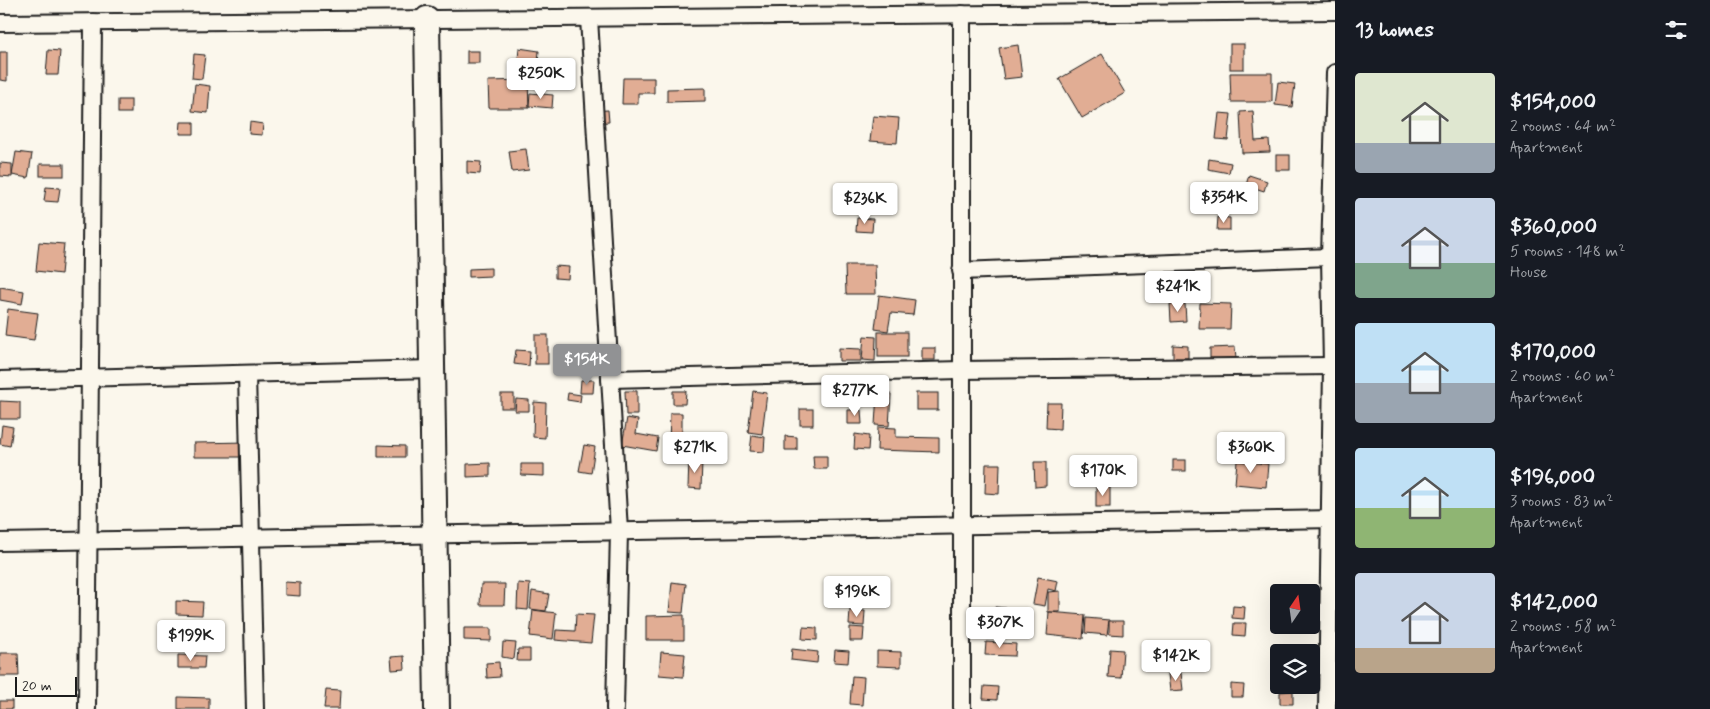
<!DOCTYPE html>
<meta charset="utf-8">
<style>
body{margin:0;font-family:Mynerve,sans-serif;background:#242831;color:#f1f3f6;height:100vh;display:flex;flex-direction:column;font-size:19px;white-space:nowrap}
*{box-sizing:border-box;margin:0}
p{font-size:16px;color:#9ea1a6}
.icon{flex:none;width:28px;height:28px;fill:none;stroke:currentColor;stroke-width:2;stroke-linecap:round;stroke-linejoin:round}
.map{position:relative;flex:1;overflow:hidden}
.drawer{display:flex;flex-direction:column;background:#171b24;width:375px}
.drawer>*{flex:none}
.needle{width:32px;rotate:13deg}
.tools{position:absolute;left:1270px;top:584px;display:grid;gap:10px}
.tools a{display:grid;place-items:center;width:50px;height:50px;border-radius:5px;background:#171b24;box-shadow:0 5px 20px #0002;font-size:25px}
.scale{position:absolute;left:15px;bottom:12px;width:62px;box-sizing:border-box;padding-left:5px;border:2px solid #1c1c1c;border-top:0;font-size:14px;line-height:18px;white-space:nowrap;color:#1c1c1c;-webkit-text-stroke:4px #fbf7ec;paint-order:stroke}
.price{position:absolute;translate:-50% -42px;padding:0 11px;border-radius:5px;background:#fff;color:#222;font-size:16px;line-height:32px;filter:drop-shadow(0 1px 2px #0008)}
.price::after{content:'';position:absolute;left:50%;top:30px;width:15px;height:11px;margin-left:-8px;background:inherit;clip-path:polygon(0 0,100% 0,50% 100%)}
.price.active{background:#919294;color:#fff}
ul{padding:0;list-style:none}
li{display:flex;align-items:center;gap:15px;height:125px;padding:0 20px}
li span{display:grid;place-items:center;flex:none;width:140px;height:100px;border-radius:5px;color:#555}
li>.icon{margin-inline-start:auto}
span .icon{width:60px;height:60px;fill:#fffc;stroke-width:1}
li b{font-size:21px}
h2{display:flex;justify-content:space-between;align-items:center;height:60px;padding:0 20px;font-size:21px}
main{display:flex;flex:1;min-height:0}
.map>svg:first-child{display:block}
.building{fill:#e1ad94;stroke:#1c1c1c}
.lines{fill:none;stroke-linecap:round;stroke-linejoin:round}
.street-casing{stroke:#1c1c1c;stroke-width:20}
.secondary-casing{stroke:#1c1c1c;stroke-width:28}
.street{stroke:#fbf7ec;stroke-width:16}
.secondary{stroke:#fbf7ec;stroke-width:24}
</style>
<main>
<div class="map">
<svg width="1335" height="709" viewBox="0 0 1335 709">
<rect width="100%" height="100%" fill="#fbf7ec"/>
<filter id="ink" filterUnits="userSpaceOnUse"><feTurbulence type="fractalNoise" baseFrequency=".02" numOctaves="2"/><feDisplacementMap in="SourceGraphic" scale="10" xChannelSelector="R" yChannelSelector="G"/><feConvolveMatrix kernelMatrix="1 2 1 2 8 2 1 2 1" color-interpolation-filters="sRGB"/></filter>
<g filter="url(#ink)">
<g class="building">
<rect x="1230" y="44" width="14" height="25"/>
<path d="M 1018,45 L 1022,77 L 1004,79 L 999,48 Z"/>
<path d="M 519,48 L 539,51 L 538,62 L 518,59 Z"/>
<path d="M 48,50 L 60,51 L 58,75 L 46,75 Z"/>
<rect x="467" y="51" width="12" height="12"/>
<path d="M 0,52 L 7,52 L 7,81 L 0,80 Z"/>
<path d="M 194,54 L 205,55 L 202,79 L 192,78 Z"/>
<path d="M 1102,54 L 1125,93 L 1082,118 L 1059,79 Z"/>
<path d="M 1230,73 L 1272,73 L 1272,102 L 1231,102 Z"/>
<path d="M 623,78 L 654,78 L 654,93 L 638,93 L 638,104 L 622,104 Z"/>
<path d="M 528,80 L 529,108 L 489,108 L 488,81 Z"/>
<path d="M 1278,82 L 1295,84 L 1292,107 L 1275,105 Z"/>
<path d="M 195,84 L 210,86 L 208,113 L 192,111 Z"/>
<path d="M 705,88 L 705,101 L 667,102 L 667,89 Z"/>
<path d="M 530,93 L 553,95 L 552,108 L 529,106 Z"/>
<rect x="118" y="100" width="13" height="13"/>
<path d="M 608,110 L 609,122 L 594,123 L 593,111 Z"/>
<path d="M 1253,111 L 1255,141 L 1269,140 L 1270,152 L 1242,153 L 1240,112 Z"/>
<path d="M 1219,113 L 1231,114 L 1228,140 L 1216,139 Z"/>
<path d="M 873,116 L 899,118 L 897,143 L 870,141 Z"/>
<path d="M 181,122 L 194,122 L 194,134 L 180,134 Z"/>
<path d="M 250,122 L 263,124 L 262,135 L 249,134 Z"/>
<path d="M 526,149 L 529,170 L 512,172 L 509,151 Z"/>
<path d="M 16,152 L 32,154 L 28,178 L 12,175 Z"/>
<rect x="1276" y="155" width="14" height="15"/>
<path d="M 1209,159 L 1231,163 L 1229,173 L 1208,169 Z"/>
<path d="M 467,161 L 481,162 L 480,174 L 467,173 Z"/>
<path d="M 0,163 L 12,164 L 12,177 L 0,176 Z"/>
<rect x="40" y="164" width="24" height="12"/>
<path d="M 1249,175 L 1267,181 L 1264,191 L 1246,185 Z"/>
<path d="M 46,187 L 60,188 L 58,202 L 44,201 Z"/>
<path d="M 1218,217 L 1230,218 L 1230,230 L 1217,230 Z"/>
<path d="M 857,218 L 873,219 L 872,232 L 856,231 Z"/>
<path d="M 39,242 L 64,244 L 61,274 L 36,271 Z"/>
<path d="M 845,265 L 875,265 L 876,294 L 846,294 Z"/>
<path d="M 555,266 L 569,267 L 568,279 L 555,278 Z"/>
<path d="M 491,268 L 491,276 L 469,277 L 469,269 Z"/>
<path d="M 0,287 L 24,291 L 22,304 L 0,300 Z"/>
<path d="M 879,295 L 915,300 L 913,315 L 891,313 L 888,331 L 875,329 Z"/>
<path d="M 1200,303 L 1231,304 L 1230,329 L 1199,329 Z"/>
<path d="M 1170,304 L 1185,304 L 1186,321 L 1171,322 Z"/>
<path d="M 8,309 L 38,313 L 34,340 L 5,336 Z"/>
<rect x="878" y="332" width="29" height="25"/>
<rect x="535" y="335" width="13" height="29"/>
<path d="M 864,336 L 876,337 L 875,361 L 862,360 Z"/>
<path d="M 1173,345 L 1188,346 L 1188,358 L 1173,358 Z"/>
<path d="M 1235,347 L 1236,358 L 1210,359 L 1210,348 Z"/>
<path d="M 839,348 L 861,349 L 861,361 L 839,361 Z"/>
<rect x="922" y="348" width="13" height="12"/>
<path d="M 516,350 L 530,351 L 529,366 L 514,364 Z"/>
<path d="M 581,380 L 594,380 L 593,393 L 580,393 Z"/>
<path d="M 625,391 L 637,391 L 637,415 L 626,415 Z"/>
<path d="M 673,391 L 686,391 L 685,404 L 673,404 Z"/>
<path d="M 753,391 L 767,393 L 762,434 L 748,432 Z"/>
<path d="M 568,393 L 581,395 L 580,402 L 567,400 Z"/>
<path d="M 877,393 L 891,394 L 889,426 L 875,425 Z"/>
<rect x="916" y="393" width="22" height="17"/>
<rect x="501" y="394" width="13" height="14"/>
<path d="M 516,399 L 529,400 L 529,411 L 515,411 Z"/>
<path d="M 0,401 L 20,402 L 20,419 L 0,419 Z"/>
<path d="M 534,402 L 546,403 L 545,438 L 533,437 Z"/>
<path d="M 1047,403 L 1061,403 L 1060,429 L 1046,428 Z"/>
<rect x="800" y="409" width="13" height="16"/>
<path d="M 848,410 L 861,410 L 862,424 L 848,424 Z"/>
<path d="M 670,413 L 682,413 L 682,446 L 669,446 Z"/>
<path d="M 627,418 L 638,420 L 636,434 L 658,438 L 656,451 L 622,445 Z"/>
<path d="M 2,425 L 13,427 L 10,446 L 0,444 Z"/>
<path d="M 878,427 L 896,428 L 896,437 L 939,438 L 939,452 L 877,450 Z"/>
<path d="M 855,434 L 869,436 L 868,450 L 854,449 Z"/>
<path d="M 752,435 L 765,437 L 764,452 L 750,451 Z"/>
<path d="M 785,436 L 797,437 L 797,450 L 785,450 Z"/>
<path d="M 248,442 L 248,457 L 194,457 L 194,443 Z"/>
<path d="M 378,445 L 405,446 L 405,457 L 378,457 Z"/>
<path d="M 584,445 L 595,447 L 591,473 L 579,471 Z"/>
<path d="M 813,456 L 827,456 L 827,469 L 814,469 Z"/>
<path d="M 689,460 L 702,461 L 701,489 L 688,488 Z"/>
<rect x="1173" y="460" width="13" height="11"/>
<rect x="1074" y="461" width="36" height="24"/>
<path d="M 1237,461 L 1268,464 L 1266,487 L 1235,484 Z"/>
<path d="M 1034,462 L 1046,462 L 1046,486 L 1035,487 Z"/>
<path d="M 490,463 L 490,476 L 467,477 L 467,464 Z"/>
<path d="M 521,464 L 544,464 L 544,476 L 521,475 Z"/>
<path d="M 986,464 L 1000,464 L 999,494 L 985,493 Z"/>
<rect x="1096" y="487" width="14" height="20"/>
<path d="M 1038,577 L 1058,581 L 1056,591 L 1048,589 L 1045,606 L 1033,604 Z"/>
<path d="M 285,582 L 300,583 L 300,596 L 285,595 Z"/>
<path d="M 672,582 L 686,584 L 683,613 L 669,612 Z"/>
<path d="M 518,583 L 530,584 L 528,610 L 517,609 Z"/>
<path d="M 481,584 L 505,584 L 504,605 L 480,605 Z"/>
<path d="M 851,586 L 863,586 L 863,599 L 850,599 Z"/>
<path d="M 532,591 L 549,594 L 546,611 L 530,609 Z"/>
<path d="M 1060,591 L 1060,612 L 1048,612 L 1048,592 Z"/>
<path d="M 176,601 L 203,602 L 202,615 L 176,614 Z"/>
<path d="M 1233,606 L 1245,607 L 1244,619 L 1232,618 Z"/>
<path d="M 995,607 L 1006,608 L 1004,622 L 993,620 Z"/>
<path d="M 533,610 L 556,613 L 553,639 L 530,636 Z"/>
<path d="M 850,610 L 865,611 L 864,626 L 849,625 Z"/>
<path d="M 1049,612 L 1085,615 L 1083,639 L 1047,635 Z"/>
<path d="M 576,614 L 594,615 L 591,643 L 555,640 L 556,630 L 575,631 Z"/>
<path d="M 684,615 L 684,640 L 646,640 L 646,616 Z"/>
<path d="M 1086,618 L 1109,620 L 1107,635 L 1085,633 Z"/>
<path d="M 1109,621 L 1123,621 L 1123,635 L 1109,634 Z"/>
<rect x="207" y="622" width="14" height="25"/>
<path d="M 1234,623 L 1246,623 L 1245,636 L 1233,635 Z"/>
<path d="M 803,627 L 817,628 L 817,640 L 802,639 Z"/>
<path d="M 850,627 L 864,628 L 863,641 L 850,641 Z"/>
<path d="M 464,628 L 491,628 L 491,641 L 464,640 Z"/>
<path d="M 503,642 L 516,643 L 514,659 L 502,657 Z"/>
<path d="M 986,642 L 1016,644 L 1015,656 L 985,655 Z"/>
<path d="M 1147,648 L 1160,649 L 1158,661 L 1146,660 Z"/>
<path d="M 1169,648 L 1183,648 L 1183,662 L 1170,662 Z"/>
<path d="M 518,649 L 530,649 L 530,661 L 517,661 Z"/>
<path d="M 792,649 L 818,652 L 817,663 L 791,660 Z"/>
<path d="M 1110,649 L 1123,650 L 1121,678 L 1108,677 Z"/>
<path d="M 835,650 L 849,651 L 848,663 L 834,662 Z"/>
<path d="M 877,651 L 901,652 L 901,667 L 877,666 Z"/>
<path d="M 661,652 L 685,654 L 683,677 L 659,675 Z"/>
<path d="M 0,653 L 18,653 L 19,676 L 0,676 Z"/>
<path d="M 178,655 L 205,656 L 204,668 L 178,668 Z"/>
<path d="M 404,656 L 405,669 L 392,670 L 391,657 Z"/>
<path d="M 499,662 L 500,677 L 487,678 L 486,663 Z"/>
<path d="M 1181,673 L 1183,690 L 1170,691 L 1168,674 Z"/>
<path d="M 852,676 L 864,677 L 862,705 L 850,704 Z"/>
<path d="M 1231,684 L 1244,685 L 1243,697 L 1231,697 Z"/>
<path d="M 984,686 L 998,687 L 997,700 L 983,699 Z"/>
<path d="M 326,690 L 340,691 L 339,709 L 324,709 Z"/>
<path d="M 1293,691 L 1293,704 L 1280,704 L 1280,692 Z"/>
<path d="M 178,697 L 209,698 L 209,709 L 178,709 Z"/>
<rect x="0" y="701" width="12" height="8"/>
</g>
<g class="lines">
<g class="street-casing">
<g id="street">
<path d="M 962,14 L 962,709"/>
<path d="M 589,18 L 619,531 L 615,709"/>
<path d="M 0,23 L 1335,11"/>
<path d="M 961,271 L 1330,257"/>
<path d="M 247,374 L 255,709"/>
<path d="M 610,379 L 961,370 L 1332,366"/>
<path d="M 0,380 L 432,369"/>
<path d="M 0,542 L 1335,519"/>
<path d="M 87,709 L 93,22"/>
<path d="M 1327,709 L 1332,366 L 1330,257 L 1335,73"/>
</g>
</g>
<g class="secondary-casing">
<path id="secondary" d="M 427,19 L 437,709"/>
</g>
<use href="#street" class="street"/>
<use href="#secondary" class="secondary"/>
</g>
</g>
</svg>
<div class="tools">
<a><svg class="needle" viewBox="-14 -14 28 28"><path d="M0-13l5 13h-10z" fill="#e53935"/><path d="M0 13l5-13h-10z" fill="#9ea1a6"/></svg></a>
<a><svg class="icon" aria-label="layers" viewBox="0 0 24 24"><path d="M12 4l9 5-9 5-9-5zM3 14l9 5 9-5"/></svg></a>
</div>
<div class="scale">20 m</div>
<b class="price" style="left:541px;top:100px">$250K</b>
<b class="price" style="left:1224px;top:224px">$354K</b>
<b class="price" style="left:865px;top:225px">$236K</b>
<b class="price" style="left:1178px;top:313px">$241K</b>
<b class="price active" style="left:587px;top:386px">$154K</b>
<b class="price" style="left:855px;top:417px">$277K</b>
<b class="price" style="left:695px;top:474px">$271K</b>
<b class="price" style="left:1251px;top:474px">$360K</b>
<b class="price" style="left:1103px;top:497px">$170K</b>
<b class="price" style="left:857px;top:618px">$196K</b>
<b class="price" style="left:1000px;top:649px">$307K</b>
<b class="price" style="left:191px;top:662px">$199K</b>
<b class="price" style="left:1176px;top:682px">$142K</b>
</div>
<section class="drawer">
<h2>13 homes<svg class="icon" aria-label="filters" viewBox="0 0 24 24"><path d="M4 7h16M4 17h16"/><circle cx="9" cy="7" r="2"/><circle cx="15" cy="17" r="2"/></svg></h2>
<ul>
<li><span style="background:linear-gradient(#dfe7d0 70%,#9aa5b1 0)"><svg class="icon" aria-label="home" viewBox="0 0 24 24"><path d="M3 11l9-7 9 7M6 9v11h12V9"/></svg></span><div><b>$154,000</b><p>2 rooms · 64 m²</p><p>Apartment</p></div></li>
<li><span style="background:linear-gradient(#c9d6e8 65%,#7fa58c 0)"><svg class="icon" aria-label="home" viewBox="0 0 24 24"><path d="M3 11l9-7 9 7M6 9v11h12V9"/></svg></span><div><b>$360,000</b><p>5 rooms · 148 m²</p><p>House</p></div></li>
<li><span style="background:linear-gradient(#bfe0f5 60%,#9aa5b1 0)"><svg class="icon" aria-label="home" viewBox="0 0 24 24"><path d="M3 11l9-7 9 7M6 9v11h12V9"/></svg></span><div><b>$170,000</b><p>2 rooms · 60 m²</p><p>Apartment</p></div></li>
<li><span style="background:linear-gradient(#bfe0f5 60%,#8fb573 0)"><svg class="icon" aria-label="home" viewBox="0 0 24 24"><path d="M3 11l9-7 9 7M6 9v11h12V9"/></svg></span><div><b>$196,000</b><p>3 rooms · 83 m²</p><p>Apartment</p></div></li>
<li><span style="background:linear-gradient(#c9d6e8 75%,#b9a48a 0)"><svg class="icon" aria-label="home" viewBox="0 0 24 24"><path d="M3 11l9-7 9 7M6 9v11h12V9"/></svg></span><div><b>$142,000</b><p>2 rooms · 58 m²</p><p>Apartment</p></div></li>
</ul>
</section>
</main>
